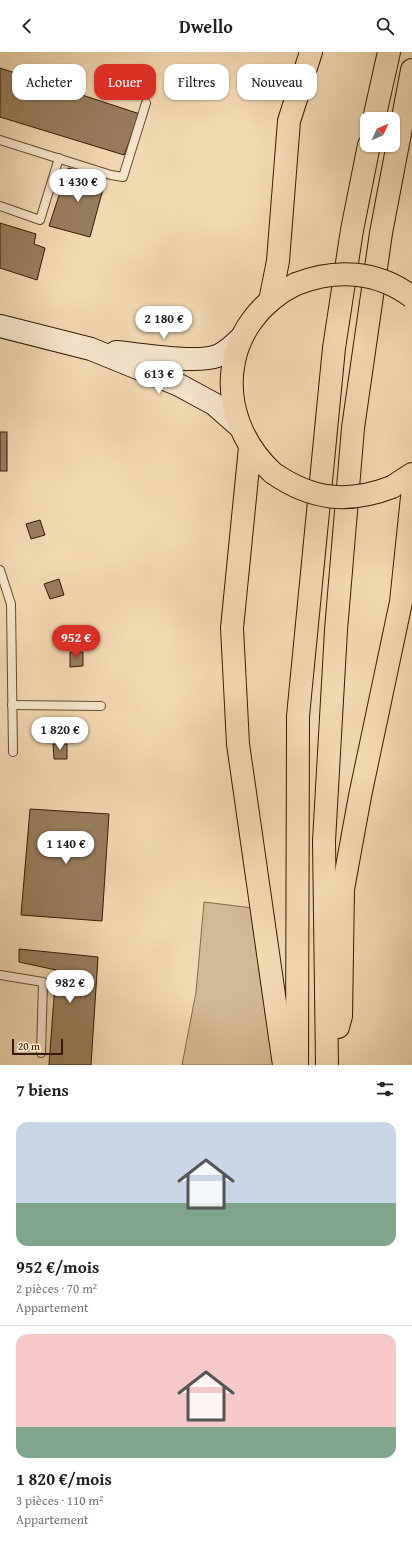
<!DOCTYPE html>
<html lang="fr">
<meta charset="utf-8">
<style>
body{margin:0;font-family:"Gentium Book Plus",serif;background:#f6f6f6;color:#202124;height:100vh;display:flex;flex-direction:column;font-size:15px;white-space:nowrap}
*{box-sizing:border-box;margin:0}
p{font-size:13px;color:#757577}
.icon{flex:none;width:22px;height:22px;fill:none;stroke:currentColor;stroke-width:2;stroke-linecap:round;stroke-linejoin:round}
.map{position:relative;height:1013px;overflow:hidden}
.details{display:flex;flex-direction:column;background:#fff;flex:1}
.details>*{flex:none}
.guide{position:absolute;left:12px;top:12px;width:388px;height:36px;display:flex;gap:8px}
.needle{width:26px;rotate:45deg}
.fabs{position:absolute;left:360px;top:60px;display:grid;gap:8px}
.fabs a{display:grid;place-items:center;width:40px;height:40px;border-radius:8px;background:#fff;box-shadow:0 1px 3px #0004;font-size:20px}
.scale{position:absolute;left:12px;bottom:10px;width:51px;box-sizing:border-box;padding-left:4px;border:2px solid #351a01;border-top:0;font-size:11px;line-height:14px;white-space:nowrap;color:#351a01;-webkit-text-stroke:3px #f7e6cd;paint-order:stroke}
.price{position:absolute;translate:-50% -34px;padding:0 9px;border-radius:14px;background:#fff;color:#222;font-size:13px;line-height:26px;filter:drop-shadow(0 1px 2px #0008)}
.price::after{content:'';position:absolute;left:50%;top:24px;width:12px;height:9px;margin-left:-6px;background:inherit;clip-path:polygon(0 0,100% 0,50% 100%)}
.price.on{background:#d93025;color:#fff}
ul{padding:0;list-style:none}
li{display:grid;align-content:center;gap:8px;height:212px;padding:0 16px}
li+li{border-top:1px solid #e0e0e0}
li span{display:grid;place-items:center;height:124px;border-radius:12px;color:#555}
li>.icon{margin-inline-start:auto}
span .icon{width:72px;height:72px;fill:#fffc;stroke-width:1}
li b{font-size:17px}
h2{display:flex;justify-content:space-between;align-items:center;height:48px;padding:0 16px;font-size:17px}
.pill{padding:0 14px;border-radius:12px;background:#fff;box-shadow:0 1px 3px #0004;font-size:14px;line-height:36px}
.pill.on{background:#d93025;color:#fff}
header{display:flex;justify-content:space-between;align-items:center;height:52px;padding:0 16px;background:#fff;font-size:18px;font-weight:700}
.map>svg:first-child{display:block}
.green{fill:#d3b994;stroke:#846a4a}
.building{fill:#987d5d;stroke:#351a01}
.lines{fill:none;stroke-linecap:round;stroke-linejoin:round}
.service-casing{stroke:#644a2d;stroke-width:10}
.secondary-casing{stroke:#351a01;stroke-width:24}
.primary-casing{stroke:#351a01;stroke-width:24}
.motorway-casing{stroke:#351a01;stroke-width:24}
.service{stroke:#f7e6cd;stroke-width:8}
.secondary{stroke:#f7e6cd;stroke-width:22}
.primary{stroke:#f3d9b2;stroke-width:22}
.motorway{stroke:#f3d9b2;stroke-width:22}
.primary-bridge-casing{stroke:#351a01;stroke-width:24;stroke-linecap:butt}
.primary-bridge{stroke:#f3d9b2;stroke-width:22}
</style>
<header><svg class="icon" aria-label="back" viewBox="0 0 24 24"><path d="M15 5l-7 7 7 7"/></svg>Dwello<svg class="icon" aria-label="search" viewBox="0 0 24 24"><circle cx="10" cy="10" r="6"/><path d="M15 15l6 6"/></svg></header>
<div class="map">
<svg width="412" height="1013" viewBox="0 0 412 1013">
<rect width="100%" height="100%" fill="#f3d9b2"/>
<filter id="stains"><feTurbulence type="fractalNoise" baseFrequency=".005" numOctaves="4"/><feColorMatrix values="0 0 0 0 .2 0 0 0 0 .09 0 0 0 0 .02 0 0 0 .5 -.17"/></filter>
<radialGradient id="worn" r=".72"><stop offset=".6" stop-color="#630" stop-opacity="0"/><stop offset="1" stop-color="#630" stop-opacity=".3"/></radialGradient>
<path class="green" d="M 204,850 L 253,856 L 275,1013 L 182,1013 L 196,940 Z"/>
<g class="building">
<path d="M 0,16 L 140,62 L 124,103 L 0,65 Z"/>
<path d="M 68,116 L 106,126 L 90,185 L 49,174 Z"/>
<path d="M 0,171 L 36,182 L 34,192 L 45,196 L 37,228 L 0,216 Z"/>
<rect x="0" y="380" width="7" height="39"/>
<path d="M 40,468 L 45,483 L 31,487 L 26,472 Z"/>
<path d="M 59,527 L 64,543 L 50,547 L 44,532 Z"/>
<path d="M 70,600 L 83,600 L 83,614 L 70,615 Z"/>
<path d="M 53,692 L 67,692 L 67,707 L 54,707 Z"/>
<path d="M 30,757 L 109,762 L 102,869 L 21,863 Z"/>
<path d="M 19,897 L 98,905 L 91,1013 L 49,1013 L 56,918 L 19,910 Z"/>
</g>
<g class="lines">
<g class="service-casing">
<g id="service">
<path d="M 0,88 L 111,123 L 123,125 L 146,51"/>
<path d="M 0,154 L 40,168 L 59,106"/>
<path d="M 0,518 L 11,552 L 13,700"/>
<path d="M 12,653 L 101,654"/>
<path d="M 0,923 L 43,930 L 41,1001"/>
</g>
</g>
<g class="secondary-casing">
<g id="secondary">
<path d="M 0,274 L 91,297 L 179,333 L 214,352 L 239,374"/>
<path d="M 116,300 C 140,302 196,312 217,304 C 227,300 235,292 242,285"/>
</g>
</g>
<g class="primary-casing">
<g id="primary">
<path d="M 273,421 C 211,364 219,270 296,232"/>
<path d="M 392,435 L 412,422"/>
</g>
</g>
<g class="motorway-casing">
<g id="motorway">
<path d="M 374,67 L 389,0"/>
<path d="M 270,249 L 278,209 L 289,69 L 311,0"/>
<path d="M 250,395 L 232,576 L 238,692 L 284,1013"/>
<path d="M 338,975 L 341,964 L 343,837 L 360,744 L 401,550 L 412,445"/>
<path d="M 297,1013 L 298,664 L 334,296 L 352,178 L 369,93"/>
<path d="M 327,1013 L 324,789 L 336,578 L 353,376 L 381,181 L 412,18"/>
</g>
</g>
<use href="#service" class="service"/>
<use href="#secondary" class="secondary"/>
<use href="#primary" class="primary"/>
<use href="#motorway" class="motorway"/>
<g class="primary-bridge-casing">
<g id="primary-bridge">
<path d="M 296,232 C 336,216 378,219 412,245"/>
<path d="M 273,421 C 312,448 348,452 392,435"/>
</g>
</g>
<use href="#primary-bridge" class="primary-bridge"/>
</g>
<rect width="100%" height="100%" filter="url(#stains)"/>
<rect width="100%" height="100%" fill="url(#worn)"/>
</svg>
<div class="fabs">
<a><svg class="needle" viewBox="-14 -14 28 28"><path d="M0-13l5 13h-10z" fill="#e53935"/><path d="M0 13l5-13h-10z" fill="#757577"/></svg></a>
</div>
<div class="scale">20 m</div>
<b class="price" style="left:78px;top:151px">1 430 €</b>
<b class="price" style="left:164px;top:288px">2 180 €</b>
<b class="price" style="left:159px;top:343px">613 €</b>
<b class="price on" style="left:76px;top:607px">952 €</b>
<b class="price" style="left:60px;top:699px">1 820 €</b>
<b class="price" style="left:66px;top:813px">1 140 €</b>
<b class="price" style="left:70px;top:952px">982 €</b>
<div class="guide">
<a class="pill">Acheter</a>
<a class="pill on">Louer</a>
<a class="pill">Filtres</a>
<a class="pill">Nouveau</a>
</div>
</div>
<section class="details">
<h2>7 biens<svg class="icon" aria-label="filters" viewBox="0 0 24 24"><path d="M4 7h16M4 17h16"/><circle cx="9" cy="7" r="2"/><circle cx="15" cy="17" r="2"/></svg></h2>
<ul>
<li><span style="background:linear-gradient(#c9d6e8 65%,#7fa58c 0)"><svg class="icon" aria-label="home" viewBox="0 0 24 24"><path d="M3 11l9-7 9 7M6 9v11h12V9"/></svg></span><div><b>952 €/mois</b><p>2 pièces · 70 m²</p><p>Appartement</p></div></li>
<li><span style="background:linear-gradient(#f6c9c9 75%,#7fa58c 0)"><svg class="icon" aria-label="home" viewBox="0 0 24 24"><path d="M3 11l9-7 9 7M6 9v11h12V9"/></svg></span><div><b>1 820 €/mois</b><p>3 pièces · 110 m²</p><p>Appartement</p></div></li>
</ul>
</section>
